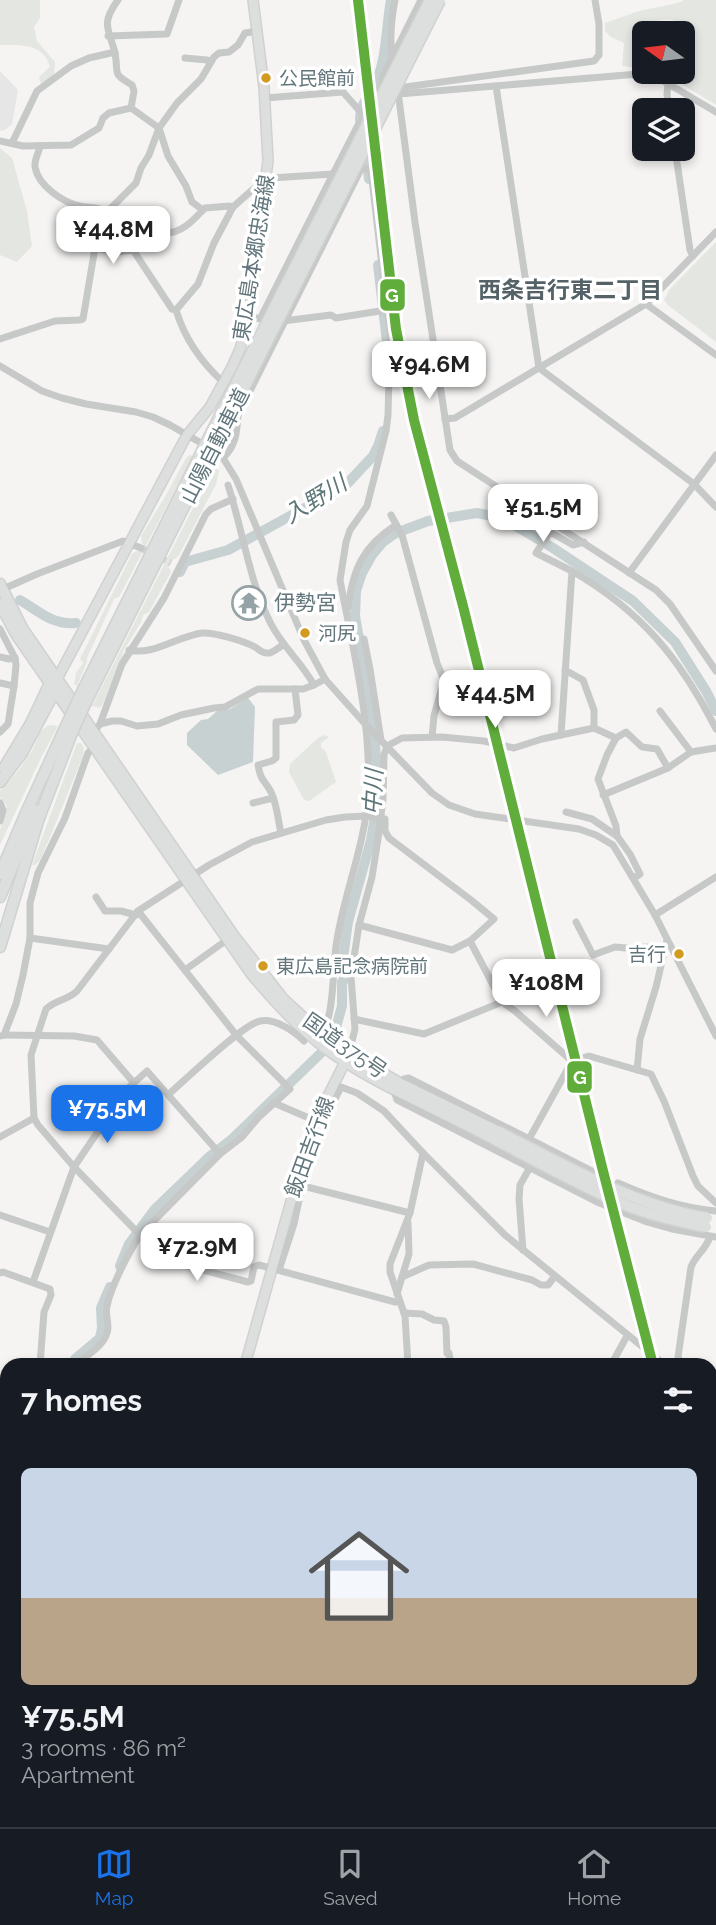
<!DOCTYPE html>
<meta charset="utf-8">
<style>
body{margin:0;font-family:Raleway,"Noto Sans JP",sans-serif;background:#242831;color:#f1f3f6;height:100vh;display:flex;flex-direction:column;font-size:26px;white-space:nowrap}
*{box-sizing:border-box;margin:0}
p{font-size:23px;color:#9ea1a6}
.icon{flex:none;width:38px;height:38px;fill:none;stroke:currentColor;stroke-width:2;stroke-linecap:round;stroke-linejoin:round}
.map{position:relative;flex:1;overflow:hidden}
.panel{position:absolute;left:0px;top:1358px;width:718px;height:469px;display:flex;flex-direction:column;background:#171b24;border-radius:21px 21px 0 0;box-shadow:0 4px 10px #0003}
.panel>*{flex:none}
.needle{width:46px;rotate:284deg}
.tools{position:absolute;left:632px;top:21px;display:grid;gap:14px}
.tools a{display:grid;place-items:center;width:63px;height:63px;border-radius:10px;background:#171b24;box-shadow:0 4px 10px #0003;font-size:35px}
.price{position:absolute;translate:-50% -60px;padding:0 16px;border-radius:14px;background:#fff;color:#222;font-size:23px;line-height:46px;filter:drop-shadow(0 2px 4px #0008)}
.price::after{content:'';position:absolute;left:50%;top:42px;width:21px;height:16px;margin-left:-10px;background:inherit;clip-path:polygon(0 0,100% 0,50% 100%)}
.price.current{background:#1a73e8;color:#fff}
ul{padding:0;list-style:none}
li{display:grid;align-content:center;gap:14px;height:371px;padding:0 21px}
li span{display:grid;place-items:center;height:217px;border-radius:10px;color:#555}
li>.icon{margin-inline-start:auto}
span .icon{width:126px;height:126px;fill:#fffc;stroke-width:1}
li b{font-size:30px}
h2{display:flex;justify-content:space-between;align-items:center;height:84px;padding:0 21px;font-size:30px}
.tab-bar{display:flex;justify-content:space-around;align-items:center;height:98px;border-top:2px solid #363941;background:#171b24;font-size:19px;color:#9ea1a6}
.tab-bar a{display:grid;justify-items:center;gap:4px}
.tab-bar .current{color:#1a73e8}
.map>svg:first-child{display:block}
.built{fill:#e5e6e5}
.green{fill:#e4e6e1}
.water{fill:#c7d1d2}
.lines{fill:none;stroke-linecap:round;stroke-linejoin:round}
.river{stroke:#c7d1d2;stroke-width:10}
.minor-tunnel{stroke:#d0d4d5;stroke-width:7;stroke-dasharray:7 3.5;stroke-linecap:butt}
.major-casing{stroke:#d1d1d1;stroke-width:12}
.highway-casing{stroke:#d0d1d1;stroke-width:13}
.minor{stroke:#c7c9c8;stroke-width:7}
.major{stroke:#dddede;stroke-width:9}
.highway{stroke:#dddede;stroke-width:10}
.rail-casing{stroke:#bcbebf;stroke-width:4.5}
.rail{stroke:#fff;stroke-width:2;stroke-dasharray:5;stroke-linecap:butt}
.highway-bridge-casing{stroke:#d0d1d1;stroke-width:13;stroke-linecap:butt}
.highway-bridge{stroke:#dddede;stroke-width:10}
.rail-1-casing{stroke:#fff;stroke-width:16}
.rail-1{stroke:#60ad3b;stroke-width:10}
.bus-dot{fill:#d29a1f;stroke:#fff;stroke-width:2.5}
.labels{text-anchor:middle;stroke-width:7;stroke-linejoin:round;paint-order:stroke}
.bus-label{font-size:19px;fill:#62767c;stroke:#fff;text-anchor:start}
.street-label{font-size:21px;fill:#62767c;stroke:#fff}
.poi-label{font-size:21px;fill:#62767c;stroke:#fff;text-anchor:start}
.neighbourhood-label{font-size:23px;font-weight:bold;fill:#546267;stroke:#fff}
.water-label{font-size:23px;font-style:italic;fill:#5d7678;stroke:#fff}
.line-badge{stroke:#fff;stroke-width:2.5}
.badge-label{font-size:19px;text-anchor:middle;font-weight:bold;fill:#fff}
</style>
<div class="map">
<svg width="716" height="1827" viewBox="0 0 716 1827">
<rect width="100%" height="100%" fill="#f5f4f3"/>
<path class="built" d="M 0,71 L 18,90 L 12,124 L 5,130 L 0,131 Z"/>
<g class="green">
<path d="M 0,0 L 40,0 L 40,18 L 34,27 L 37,41 L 55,62 L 54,76 L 41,84 L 39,77 L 50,67 C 44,43 20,45 0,45 Z"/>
<path d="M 684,0 L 716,0 L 716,105 L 664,73 L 665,72 L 682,72 L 683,57 L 693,40 L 695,29 C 672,18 667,16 643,26 L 636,39 L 641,48 L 644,49 L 644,68 L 642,68 L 622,66 L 624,43 L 611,37 L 605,31 L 605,23 L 639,11 L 678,3 Z"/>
<path d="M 0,148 L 12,158 L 27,211 L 32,246 L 17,262 L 0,255 Z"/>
<path d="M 716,242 L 716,342 L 668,305 L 664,300 L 670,289 Z"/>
<path d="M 190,455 L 193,456 L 119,597 L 114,599 L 87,658 L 87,662 L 77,686 L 74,684 L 76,673 L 83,663 L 80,659 L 132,554 L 136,551 L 141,551 L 144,545 L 142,543 L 141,536 L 166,495 L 186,458 Z"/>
<path d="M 214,467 L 219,471 L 216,484 L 179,555 L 175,559 L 170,560 L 168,566 L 171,572 L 149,612 L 143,615 L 141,622 L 124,650 L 104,702 L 100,708 L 92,706 L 94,702 Z"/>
<path d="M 53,725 L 58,726 L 39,762 L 0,845 L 0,830 L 7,806 L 0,797 L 0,791 L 19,770 L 33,749 L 40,732 L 47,726 Z"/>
<path d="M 324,735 L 329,737 L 321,743 L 321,747 L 326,752 L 336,782 L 309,801 L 304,800 L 289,772 L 290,764 L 318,738 Z"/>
<path d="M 77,743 L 81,743 L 84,748 L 83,756 L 50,837 L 40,860 L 35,865 L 32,865 Z"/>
</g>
<path class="water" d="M 248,698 L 255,707 L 253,762 L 218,775 L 187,745 L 187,733 L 201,720 L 208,719 L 217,711 L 230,709 Z"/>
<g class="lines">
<g class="river">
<path d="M 360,120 C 359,106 369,96 375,84 C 387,60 386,26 391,0"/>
<path d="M 364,143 L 369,179"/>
<path d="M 378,265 L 389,359 L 387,367"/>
<path d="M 180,572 L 185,562 L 228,550 L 345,486 L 373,456 L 378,446 L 383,431"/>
<path d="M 20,600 C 40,612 52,625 76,623"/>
<path d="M 120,1266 L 129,1244 L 155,1209 L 209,1157 L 231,1140 L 321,1053 L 335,1031 L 342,1006 L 342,982 L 344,980 L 343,958 L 348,922 L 371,840 L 377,805 L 377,772 L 373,718 L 355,616 L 356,591 L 362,573 L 372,555 L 383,542 L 396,533 L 428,521 L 477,513 L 502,518 L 553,548 L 633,601 L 675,642 L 706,691 L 716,711"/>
<path d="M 74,1365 L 75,1359 L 100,1338 L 102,1328 L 101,1308 L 110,1287"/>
<path d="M 0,1488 L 7,1466"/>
</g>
<path class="minor-tunnel" d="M 141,548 L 171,563"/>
<g class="major-casing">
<g id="major">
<path d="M 57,679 L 187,435 L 210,407 L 232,367 L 240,349 L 249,316 L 268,160 L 264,87 L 253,0"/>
<path d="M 245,1365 L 311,1130 L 348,1056"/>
<path d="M 209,1820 L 212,1827"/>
</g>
</g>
<g class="highway-casing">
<g id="highway">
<path d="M 0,584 L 22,628 L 57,679 L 233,935 L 283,999 L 321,1034 L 349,1054 L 401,1084 L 497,1131"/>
<path d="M 0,604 L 16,634 L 251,973 C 274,1001 299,1028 327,1049 C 375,1085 441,1110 494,1139"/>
<path d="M 81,694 L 201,453"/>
<path d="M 86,702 L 209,457"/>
<path d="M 4,768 L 31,723 L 50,683 L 53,681"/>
<path d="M 0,782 L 22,753 L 55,691 L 56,686"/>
<path d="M 0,874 L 25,815 L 65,728"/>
<path d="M 0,897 L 36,810"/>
<path d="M 0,947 L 38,821 L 72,733"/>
</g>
</g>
<g class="minor">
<path d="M 118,0 C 100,25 109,28 115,53 C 119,74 111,73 132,85 L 134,91 L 131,108"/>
<path d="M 108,36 L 167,34 L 179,0"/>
<path d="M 185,58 L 207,60 L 211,62"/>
<path d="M 394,72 C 389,47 390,25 395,0"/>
<path d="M 397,84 L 415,222 L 450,450 L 457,461 L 656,590 L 670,604 L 716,671"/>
<path d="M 668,84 L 667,94 L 669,110"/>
<path d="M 496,86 L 539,368 L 694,484 L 716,507"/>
<path d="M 398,88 L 594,61 L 599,55 L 599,24 L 595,0"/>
<path d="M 379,91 L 382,85 L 384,74 L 421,0"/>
<path d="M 399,94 L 650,73 L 716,112"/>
<path d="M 265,98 L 343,92 L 365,117"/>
<path d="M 131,108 L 159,128 L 168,156 L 186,186 L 192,202 L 203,210"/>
<path d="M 0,141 L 23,146 L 71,145 L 99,128 L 103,118 L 109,113 L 131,108"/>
<path d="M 12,143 L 37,91 L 71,66 L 89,58 L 115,52"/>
<path d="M 40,146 C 39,153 34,159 35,167 C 38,186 64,203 80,206 C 90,208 99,207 107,212"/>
<path d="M 675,149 L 690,250 L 693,256"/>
<path d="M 95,248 L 117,252 L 133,250"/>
<path d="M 133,250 L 136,249 L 143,236 C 151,233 157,233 166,233 C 183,233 194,219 205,208 L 230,206 L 233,207"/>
<path d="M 133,250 L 172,309 L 176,310"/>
<path d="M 646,304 L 716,355"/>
<path d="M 249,316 L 260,319 L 333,174 L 358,125 L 373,102"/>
<path d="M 283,321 L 331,315 L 336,318 L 386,310"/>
<path d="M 0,339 L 55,321 L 79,320 L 83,319 L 95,248 L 100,227 L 107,212 L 136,183 L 141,168 L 149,155 L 159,128 L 177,103 L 201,79 L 214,57 L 219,53 L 229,52 L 238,45 L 245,33 L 258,31"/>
<path d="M 0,366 L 42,391 L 62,398 L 86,404 L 136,412 L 153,417 L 170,425 L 208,447 L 223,458 L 236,479 L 304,640 L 325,679 L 366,725 L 432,793 L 449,805 L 475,814 L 579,829 L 596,835 L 613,845 L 655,915 L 716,1036"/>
<path d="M 223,382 C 201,362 185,340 176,310 L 198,284 L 214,243 L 233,207 L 258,185 L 271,178 L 333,174"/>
<path d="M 445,419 L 455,418 L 646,304 L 716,232"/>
<path d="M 223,458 C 236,446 237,432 238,415 L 362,167"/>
<path d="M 228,485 C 243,531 249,581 271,624 C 283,647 302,663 314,685"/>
<path d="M 533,509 L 532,517 L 550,532 L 573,545 L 584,542"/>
<path d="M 391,515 L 402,535 L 437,663 L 444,680 L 434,716 L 432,737"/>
<path d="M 550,532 L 536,553 L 572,571 L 561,735"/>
<path d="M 572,571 C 641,611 680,658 716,729"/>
<path d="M 629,573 L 716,455"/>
<path d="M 1,590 L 37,574 L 123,541 L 141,548"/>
<path d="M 348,607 C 353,569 363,546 396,525"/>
<path d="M 0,629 L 15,658 L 16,665 L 14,686 L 8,724 L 0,732"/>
<path d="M 364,639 L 370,669 L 381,740"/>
<path d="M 129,650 C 153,656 178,636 202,633 C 214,632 244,641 255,647 C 260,650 262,654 269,653 C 274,652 279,647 283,645"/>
<path d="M 0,657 L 9,659 L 15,658"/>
<path d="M 565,670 L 583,680 L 594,710 L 594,728"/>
<path d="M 0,683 L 14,686"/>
<path d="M 660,711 L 691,752 L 716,748"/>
<path d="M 100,724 L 112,721 L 121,721 L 137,726 L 158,724 L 181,715 L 214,708 L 225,707 L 258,689 L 303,689 L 314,685 L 325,679"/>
<path d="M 94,732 L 100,724 L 122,664 L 164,598 L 206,514 L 211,509 L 233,499"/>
<path d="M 616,738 L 626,732 L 642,747 L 657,749 L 668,768"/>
<path d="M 603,795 L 668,768 L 691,752"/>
<path d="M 0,803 L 3,810 L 0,821"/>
<path d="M 253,803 L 273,798"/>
<path d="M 566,812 L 592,819 L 617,836"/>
<path d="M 281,833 C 278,820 277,804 271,792 C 264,779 261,782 258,765 L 272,761 L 276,758 L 276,722 L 294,720 L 298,715 L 295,689"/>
<path d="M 96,897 L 105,911 L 121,911 L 136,915"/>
<path d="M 655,915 L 716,877"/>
<path d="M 576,922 L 593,955 L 615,947 L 626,948 L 648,947 L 665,949"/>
<path d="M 359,925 L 452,950 L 470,941"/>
<path d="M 30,938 L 109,949"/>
<path d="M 185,970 L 228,939"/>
<path d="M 354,1019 L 424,1034 L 502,1002"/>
<path d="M 321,1034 C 334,1021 333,966 336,946 C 343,895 365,847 368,795 C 372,725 353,649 340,580 L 346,542 L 350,530 L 367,506 L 386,431 L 388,415 L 389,375 L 392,352 L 371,171 L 362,167 L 345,153"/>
<path d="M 4,1035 L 74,1036 L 97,1040 L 134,1083"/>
<path d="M 0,1036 L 4,1035 L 16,1004 L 23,975 L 30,938 L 30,903 L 38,873 L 65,818 L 88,753 L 94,747"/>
<path d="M 349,1054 L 355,1029 L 351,977 L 359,925 L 372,877 L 378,839 L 383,799 L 384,755 L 387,746 L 402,738 L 442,737 L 484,741 L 514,748 L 542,739 L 594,728 L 616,738 L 607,755 L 598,779 L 616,826 L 617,836 L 630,854 L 640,874 L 634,878"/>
<path d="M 637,1070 L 640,1039 L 656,987 L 667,940"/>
<path d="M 401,1084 L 404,1079 L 409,1078 L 596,1173 L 592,1182"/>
<path d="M 397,1090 L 395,1094 L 397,1100 L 597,1202 L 647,1222 L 672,1229 L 716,1237"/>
<path d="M 169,1094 C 185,1080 243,1024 260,1021 C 275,1018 294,1031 304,1041"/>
<path d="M 274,1103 L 323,1124 L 341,1087 L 357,1093 L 384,1111 L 423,1153 L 505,1235 L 665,1365"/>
<path d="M 0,1137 L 34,1118"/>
<path d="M 618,1183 C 650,1197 681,1208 716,1211"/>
<path d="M 299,1185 L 410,1213"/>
<path d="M 0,1215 L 50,1232"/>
<path d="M 523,1250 L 519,1199 L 520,1185 L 529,1169 L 529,1139 L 572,1061 L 589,1056 L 651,1074 L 664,1101 L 693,1176 L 698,1186 L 716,1203"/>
<path d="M 279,1270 L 294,1224 L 302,1186 L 315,1143 L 310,1135"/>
<path d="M 0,1273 L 3,1272 L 50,1289 L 51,1295 L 44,1312 L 40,1365"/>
<path d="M 402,1277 L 409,1254 L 408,1223"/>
<path d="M 33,1282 L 74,1167 L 126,1090 L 147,1071 L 220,1154"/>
<path d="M 397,1294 L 402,1277 L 429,1265 L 473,1264 L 532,1280 L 541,1285 L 548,1285 L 555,1276"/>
<path d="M 400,1302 L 395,1302 L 259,1265 L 254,1267 L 251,1281 L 248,1282 L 173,1262 L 140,1235 L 74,1167 L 38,1125 L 34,1118 L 31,1055 L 46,1009 C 55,1000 68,1000 77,991 L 138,911 L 209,865 L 252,842 L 326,820 L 345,817 L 368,816 L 385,819 L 385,831 L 389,838 L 471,900 L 494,919 L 470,941 L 502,1002 L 515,1011 L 572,1061"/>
<path d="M 404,1313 L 422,1314 L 434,1320 L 444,1321 L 446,1327 L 447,1353 L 449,1353 L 451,1365"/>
<path d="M 79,1365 L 80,1361 C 91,1353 107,1343 108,1328 C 108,1320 105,1313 107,1306 C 111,1286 129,1252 140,1235 L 220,1154 L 242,1137 L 258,1118 L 290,1089 L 237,1036 L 138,911"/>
<path d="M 408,1365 L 405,1316 L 390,1272 L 390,1264 L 410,1213 L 423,1153"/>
<path d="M 611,1365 L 627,1336"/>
<path d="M 682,1365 L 678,1357 L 691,1267 C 697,1253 705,1251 710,1237"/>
<path d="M 2,1379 L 7,1381"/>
<path d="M 710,1388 L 716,1386"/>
<path d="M 710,1401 L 716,1405"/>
<path d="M 0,1507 L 7,1501"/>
<path d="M 0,1594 L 7,1595"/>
<path d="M 710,1628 L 716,1627"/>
<path d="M 0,1651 L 7,1659"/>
<path d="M 0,1777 L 7,1775"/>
<path d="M 710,1810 L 716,1810"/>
<path d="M 26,1820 L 62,1824"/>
<path d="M 133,1820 L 148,1827"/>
<path d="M 232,1820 L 234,1826"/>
<path d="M 423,1820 L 442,1827"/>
<path d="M 493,1820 L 507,1827"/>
<path d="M 510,1820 L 513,1827"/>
<path d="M 563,1820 L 566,1827"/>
<path d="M 658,1820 L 663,1827"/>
<path d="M 705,1820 L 706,1827"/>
<path d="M 6,1827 L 7,1820"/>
<path d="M 85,1827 L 93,1820"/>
<path d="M 318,1827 L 343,1826 L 375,1820"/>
<path d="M 596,1827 L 614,1825"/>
</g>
<use href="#major" class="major"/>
<use href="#highway" class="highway"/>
<g class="rail-casing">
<g id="rail">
<path d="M 679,1820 L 679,1822"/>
<path d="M 693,1827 L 693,1820"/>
</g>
</g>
<use href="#rail" class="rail"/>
<g class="highway-bridge-casing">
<g id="highway-bridge">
<path d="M 201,453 L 430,0"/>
<path d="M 209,457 L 440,0"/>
<path d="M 65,728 L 81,694"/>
<path d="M 72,733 L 86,702"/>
<path d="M 497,1131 C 565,1165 632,1205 707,1218"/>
<path d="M 494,1139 C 538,1162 582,1187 628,1206 C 653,1216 680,1222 706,1227"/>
</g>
</g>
<use href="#highway-bridge" class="highway-bridge"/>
<g class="rail-1-casing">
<path id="rail-1" d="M 358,0 L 396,329 L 414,420 L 463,606 L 602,1167 L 653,1365"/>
</g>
<use href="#rail-1" class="rail-1"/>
</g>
<defs>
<g id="temple-ring" transform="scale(1.75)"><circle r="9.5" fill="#fff" stroke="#95a2a6" stroke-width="1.5"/><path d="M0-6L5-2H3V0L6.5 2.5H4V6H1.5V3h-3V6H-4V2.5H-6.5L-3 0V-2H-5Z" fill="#95a2a6"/></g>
</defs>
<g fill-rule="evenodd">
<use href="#temple-ring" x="249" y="603"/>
</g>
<g class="bus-dot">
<circle cx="266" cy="78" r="6"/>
<circle cx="305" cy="633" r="6"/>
<circle cx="679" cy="954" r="6"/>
<circle cx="263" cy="966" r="6"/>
</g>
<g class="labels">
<g class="bus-label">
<text x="279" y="85">公民館前</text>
<text x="318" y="640">河尻</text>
<text x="666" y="961" text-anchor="end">吉行</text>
<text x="276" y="973">東広島記念病院前</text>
</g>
<g class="street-label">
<text transform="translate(254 258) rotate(-81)" y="7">東広島本郷忠海線</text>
<text transform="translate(215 446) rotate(-63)" y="7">山陽自動車道</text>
<text transform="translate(345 1046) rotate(35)" y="7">国道375号</text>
<text transform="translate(310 1147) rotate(-70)" y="7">飯田吉行線</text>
</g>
<g class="poi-label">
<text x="274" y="610">伊勢宮</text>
</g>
<g class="neighbourhood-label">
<text x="570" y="298">西条吉行東二丁目</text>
</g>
<g class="water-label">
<text transform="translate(315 499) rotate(-32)" y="8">入野川</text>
<text transform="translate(373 792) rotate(-87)" y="8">中川</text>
</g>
</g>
<g class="line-badge">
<rect x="379" y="278" width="27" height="34" rx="7" fill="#60ad3b"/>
<rect x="566" y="1060" width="27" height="34" rx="7" fill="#60ad3b"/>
</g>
<g class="badge-label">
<text x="392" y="302">G</text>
<text x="580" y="1084">G</text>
</g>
</svg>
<div class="tools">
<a><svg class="needle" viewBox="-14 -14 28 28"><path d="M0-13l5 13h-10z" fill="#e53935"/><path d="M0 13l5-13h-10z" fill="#9ea1a6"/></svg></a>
<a><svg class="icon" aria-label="layers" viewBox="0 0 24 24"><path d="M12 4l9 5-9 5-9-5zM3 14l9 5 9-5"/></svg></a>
</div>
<b class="price" style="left:113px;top:266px">¥44.8M</b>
<b class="price" style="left:429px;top:401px">¥94.6M</b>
<b class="price" style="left:543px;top:544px">¥51.5M</b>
<b class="price" style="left:495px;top:730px">¥44.5M</b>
<b class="price" style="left:546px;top:1019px">¥108M</b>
<b class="price current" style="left:107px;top:1145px">¥75.5M</b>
<b class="price" style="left:197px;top:1283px">¥72.9M</b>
<section class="panel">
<h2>7 homes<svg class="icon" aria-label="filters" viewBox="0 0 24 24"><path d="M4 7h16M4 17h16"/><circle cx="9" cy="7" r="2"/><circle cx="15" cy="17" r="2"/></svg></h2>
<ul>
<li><span style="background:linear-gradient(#c9d6e8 60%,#b9a48a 0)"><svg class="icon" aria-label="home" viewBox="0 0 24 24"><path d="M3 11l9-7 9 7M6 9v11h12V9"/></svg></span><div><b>¥75.5M</b><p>3 rooms · 86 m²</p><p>Apartment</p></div></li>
</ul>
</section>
</div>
<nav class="tab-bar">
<a class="current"><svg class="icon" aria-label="map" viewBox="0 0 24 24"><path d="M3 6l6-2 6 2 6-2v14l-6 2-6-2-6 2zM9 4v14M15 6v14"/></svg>Map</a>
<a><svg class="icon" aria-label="saved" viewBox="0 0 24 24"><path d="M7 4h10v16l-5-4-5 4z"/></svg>Saved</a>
<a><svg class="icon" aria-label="home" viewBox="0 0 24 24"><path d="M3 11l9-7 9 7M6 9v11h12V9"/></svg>Home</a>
</nav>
